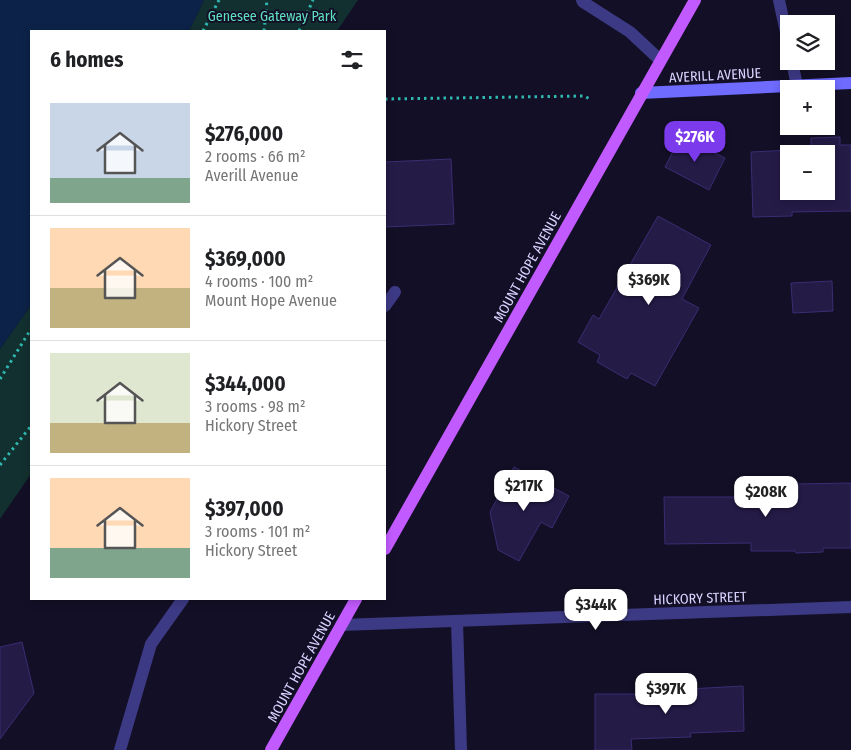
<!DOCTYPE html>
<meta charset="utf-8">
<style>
body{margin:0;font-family:"Fira Sans Condensed",sans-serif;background:#f6f6f6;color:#202124;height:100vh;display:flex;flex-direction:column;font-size:19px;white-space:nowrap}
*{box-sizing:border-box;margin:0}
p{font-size:16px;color:#757577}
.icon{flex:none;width:28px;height:28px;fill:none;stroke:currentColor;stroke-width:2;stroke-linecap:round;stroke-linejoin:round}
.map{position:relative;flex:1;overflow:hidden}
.side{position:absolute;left:30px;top:30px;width:356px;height:570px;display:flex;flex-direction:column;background:#fff;border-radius:0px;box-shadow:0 2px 8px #0003}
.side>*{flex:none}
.buttons{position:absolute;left:780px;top:15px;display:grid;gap:10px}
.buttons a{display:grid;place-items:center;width:55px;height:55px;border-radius:0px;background:#fff;box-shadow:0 2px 8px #0003;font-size:25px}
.price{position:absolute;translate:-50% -42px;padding:0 11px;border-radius:10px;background:#fff;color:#222;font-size:16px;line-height:32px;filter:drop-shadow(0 1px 2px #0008)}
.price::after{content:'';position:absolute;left:50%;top:30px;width:15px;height:11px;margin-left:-8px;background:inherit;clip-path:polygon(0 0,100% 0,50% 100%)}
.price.current{background:#7c3aed;color:#fff}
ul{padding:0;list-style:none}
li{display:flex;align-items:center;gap:15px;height:125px;padding:0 20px}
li+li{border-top:1px solid #e0e0e0}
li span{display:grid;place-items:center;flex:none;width:140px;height:100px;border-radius:0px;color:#555}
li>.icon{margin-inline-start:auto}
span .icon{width:60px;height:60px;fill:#fffc;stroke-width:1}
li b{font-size:21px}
h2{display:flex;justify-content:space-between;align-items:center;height:60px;padding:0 20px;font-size:21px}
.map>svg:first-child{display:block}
.green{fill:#12302f}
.water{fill:#0c2248}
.building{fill:#241b47;stroke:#3b2d73;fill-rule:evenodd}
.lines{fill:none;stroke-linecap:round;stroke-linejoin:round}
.path{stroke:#2fb8b0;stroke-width:3;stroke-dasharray:2.5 4;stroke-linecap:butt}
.lane{stroke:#3d3a85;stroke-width:12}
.street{stroke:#3d3a85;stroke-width:12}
.secondary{stroke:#6f6bff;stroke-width:12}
.primary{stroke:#c25bff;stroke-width:12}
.labels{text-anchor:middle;stroke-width:4;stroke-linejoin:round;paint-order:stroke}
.park-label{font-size:14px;fill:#5fe0c0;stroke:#130f26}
.street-label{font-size:14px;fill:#d9d4ff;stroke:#130f26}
</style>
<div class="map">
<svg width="851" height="750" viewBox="0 0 851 750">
<rect width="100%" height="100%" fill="#130f26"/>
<g class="green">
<path d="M 204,0 L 358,0 L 337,31 L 189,31 Z"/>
<path d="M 31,305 L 31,474 L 0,519 L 0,349 Z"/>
</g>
<path class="water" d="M 0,0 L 204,0 L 189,31 L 31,31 L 31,305 L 0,349 Z"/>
<g class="building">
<path d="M 681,136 L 725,158 L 709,190 L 665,167 Z"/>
<path d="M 840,137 L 840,145 L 851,145 L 851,211 L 792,212 L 792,216 L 753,217 L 751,152 L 811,149 L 811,138 ZM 789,154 L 826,154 L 826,191 L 789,191 Z"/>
<path d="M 451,159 L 454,224 L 385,227 L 385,162 Z"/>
<path d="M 658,216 L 711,245 L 682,299 L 699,308 L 655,386 L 631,373 L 627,379 L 597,362 L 600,355 L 578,342 L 593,315 L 599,319 Z"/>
<path d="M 832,281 L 833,311 L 793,313 L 791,283 Z"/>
<path d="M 514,467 L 569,496 L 552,528 L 541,522 L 519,561 L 498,550 L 490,512 Z"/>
<path d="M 851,483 L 851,548 L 823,548 L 823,552 L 796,553 L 795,551 L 751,551 L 751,543 L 665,544 L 664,497 L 743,497 L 743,485 Z"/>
<path d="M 22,642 L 34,693 L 0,739 L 0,647 Z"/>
<path d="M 743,686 L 744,731 L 690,733 L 691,737 L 631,739 L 632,750 L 595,750 L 595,694 L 651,694 L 651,691 Z"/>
</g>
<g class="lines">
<g class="path">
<path d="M 203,31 L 219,0"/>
<path d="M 264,31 L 267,0"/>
<path d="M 299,31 L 313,0"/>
<path d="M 385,99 L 584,96 L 590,99"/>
<path d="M 0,379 L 31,329"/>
<path d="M 0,465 L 31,426"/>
</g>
<g class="lane">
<path d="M 582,0 L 583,2 L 630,32 L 660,60"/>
<path d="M 779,0 L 789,47"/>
<path d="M 792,61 L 797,86"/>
<path d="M 385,306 L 395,292"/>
<path d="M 457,622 L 461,750"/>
<path d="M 120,750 L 151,644 L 183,599"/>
</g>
<path class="street" d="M 341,625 L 851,607"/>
<path class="secondary" d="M 641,93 L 851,83"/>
<g class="primary">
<path d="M 385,549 L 695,0"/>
<path d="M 271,750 L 356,599"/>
</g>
</g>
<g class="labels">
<g class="park-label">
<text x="272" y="21">Genesee Gateway Park</text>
</g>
<g class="street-label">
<text transform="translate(715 75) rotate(-3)" y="5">AVERILL AVENUE</text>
<text transform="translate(527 267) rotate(-61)" y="5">MOUNT HOPE AVENUE</text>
<text transform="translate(700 598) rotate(-2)" y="5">HICKORY STREET</text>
<text transform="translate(301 667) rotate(-61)" y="5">MOUNT HOPE AVENUE</text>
</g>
</g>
</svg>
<div class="buttons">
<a><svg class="icon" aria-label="layers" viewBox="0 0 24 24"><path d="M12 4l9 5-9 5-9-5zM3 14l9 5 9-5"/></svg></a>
<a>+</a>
<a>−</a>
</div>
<b class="price current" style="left:695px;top:163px">$276K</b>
<b class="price" style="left:649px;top:306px">$369K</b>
<b class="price" style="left:524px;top:512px">$217K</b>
<b class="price" style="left:766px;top:518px">$208K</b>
<b class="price" style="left:596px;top:631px">$344K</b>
<b class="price" style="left:666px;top:715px">$397K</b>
<section class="side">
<h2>6 homes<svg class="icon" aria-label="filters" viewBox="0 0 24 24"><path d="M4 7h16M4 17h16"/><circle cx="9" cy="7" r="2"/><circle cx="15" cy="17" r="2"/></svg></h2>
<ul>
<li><span style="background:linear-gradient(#c9d6e8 75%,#7fa58c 0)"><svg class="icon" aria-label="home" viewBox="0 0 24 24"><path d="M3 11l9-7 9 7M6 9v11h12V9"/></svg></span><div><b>$276,000</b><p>2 rooms · 66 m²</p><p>Averill Avenue</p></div></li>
<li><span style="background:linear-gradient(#ffd9b3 60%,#c2b280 0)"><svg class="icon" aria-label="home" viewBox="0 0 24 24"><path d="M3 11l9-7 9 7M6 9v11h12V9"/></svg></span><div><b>$369,000</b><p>4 rooms · 100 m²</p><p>Mount Hope Avenue</p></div></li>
<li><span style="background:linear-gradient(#dfe7d0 70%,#c2b280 0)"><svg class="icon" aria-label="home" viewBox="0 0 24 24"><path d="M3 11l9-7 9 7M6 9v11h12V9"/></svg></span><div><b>$344,000</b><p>3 rooms · 98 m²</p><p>Hickory Street</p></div></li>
<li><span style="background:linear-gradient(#ffd9b3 70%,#7fa58c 0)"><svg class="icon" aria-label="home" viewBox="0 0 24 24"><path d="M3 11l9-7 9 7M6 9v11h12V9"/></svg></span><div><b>$397,000</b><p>3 rooms · 101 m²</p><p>Hickory Street</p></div></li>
</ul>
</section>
</div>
